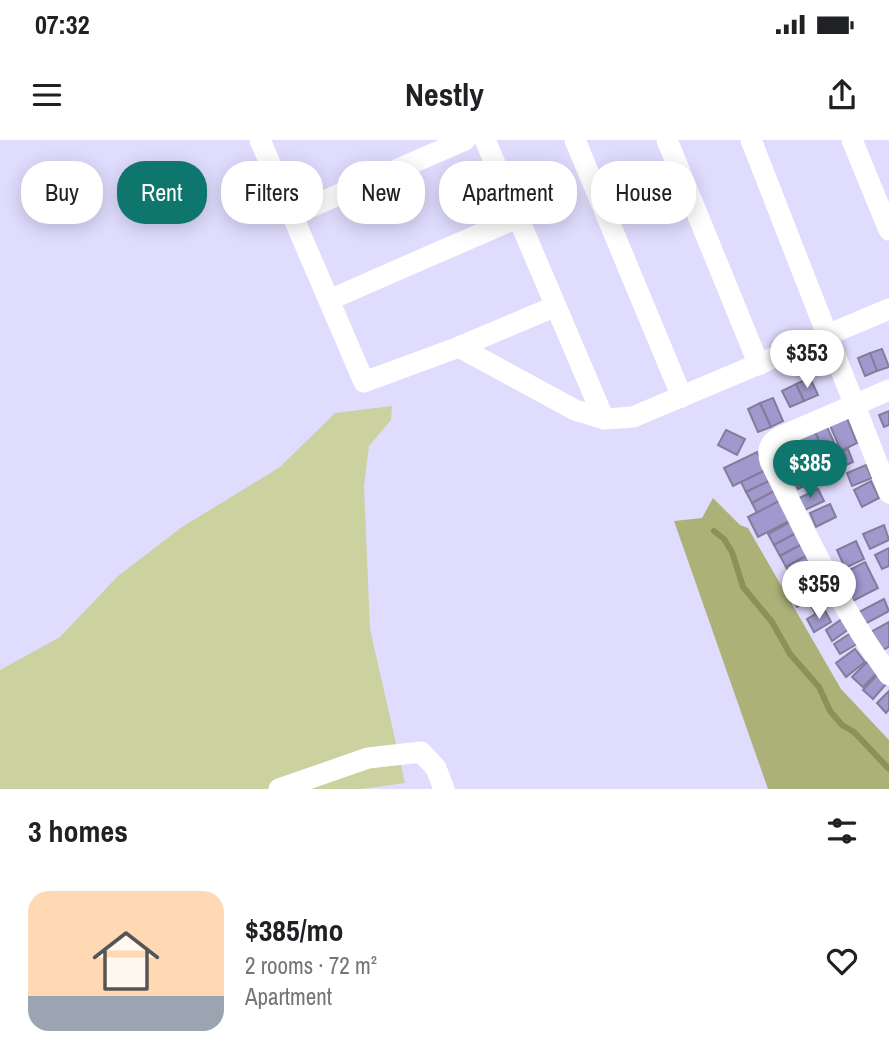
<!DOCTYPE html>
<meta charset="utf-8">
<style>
body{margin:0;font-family:"Archivo Narrow",sans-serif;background:#f6f6f6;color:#202124;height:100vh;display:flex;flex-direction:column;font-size:26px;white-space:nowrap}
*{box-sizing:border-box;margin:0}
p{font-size:23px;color:#757577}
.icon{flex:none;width:38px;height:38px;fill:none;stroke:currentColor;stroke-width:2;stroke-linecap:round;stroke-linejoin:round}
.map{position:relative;height:649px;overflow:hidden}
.sheet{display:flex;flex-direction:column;background:#fff;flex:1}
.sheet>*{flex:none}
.banner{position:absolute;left:21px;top:21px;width:847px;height:63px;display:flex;gap:14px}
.price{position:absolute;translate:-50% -60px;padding:0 16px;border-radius:24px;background:#fff;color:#222;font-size:23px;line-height:46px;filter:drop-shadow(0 2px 4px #0008)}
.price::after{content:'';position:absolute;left:50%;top:42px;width:21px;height:16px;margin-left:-10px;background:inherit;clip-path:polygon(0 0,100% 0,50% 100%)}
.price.active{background:#0f766e;color:#fff}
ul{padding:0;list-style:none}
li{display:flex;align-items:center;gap:21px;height:175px;padding:0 28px}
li+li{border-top:2px solid #e0e0e0}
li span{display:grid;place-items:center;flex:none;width:196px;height:140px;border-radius:21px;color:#555}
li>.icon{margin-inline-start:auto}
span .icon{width:84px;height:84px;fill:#fffc;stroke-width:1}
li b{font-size:30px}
h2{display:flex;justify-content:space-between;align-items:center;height:84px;padding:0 28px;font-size:30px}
.chip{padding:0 24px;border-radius:28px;background:#fff;box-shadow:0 4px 18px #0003;font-size:24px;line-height:63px}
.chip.active{background:#0f766e;color:#fff}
.status{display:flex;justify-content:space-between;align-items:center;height:49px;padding:0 35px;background:#fff;direction:ltr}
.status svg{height:19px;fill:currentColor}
header{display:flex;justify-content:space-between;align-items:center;height:91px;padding:0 28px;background:#fff;font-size:32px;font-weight:700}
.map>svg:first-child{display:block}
.green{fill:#ccd1a0}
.forest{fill:#acb178}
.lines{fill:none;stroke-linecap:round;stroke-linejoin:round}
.stream{stroke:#8c9059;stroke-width:6}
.building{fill:#a199ce;stroke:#817d9b;stroke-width:2}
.minor{stroke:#fff;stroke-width:21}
</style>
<div class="status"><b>07:32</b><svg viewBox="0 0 49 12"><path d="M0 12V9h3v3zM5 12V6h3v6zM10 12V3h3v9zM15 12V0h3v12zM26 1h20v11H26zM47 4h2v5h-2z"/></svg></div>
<header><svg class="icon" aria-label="menu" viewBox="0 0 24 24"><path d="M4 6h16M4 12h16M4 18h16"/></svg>Nestly<svg class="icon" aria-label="share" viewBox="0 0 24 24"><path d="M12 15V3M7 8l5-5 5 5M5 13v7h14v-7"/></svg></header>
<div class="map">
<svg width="889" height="649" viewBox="0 0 889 649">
<rect width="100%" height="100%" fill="#e0dcfe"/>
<path class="green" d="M 392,266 L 391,280 L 369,306 L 364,346 L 370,489 L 405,643 L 362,649 L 0,649 L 0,530 L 60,497 L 118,436 L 182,387 L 280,327 L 335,273 Z"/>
<path class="forest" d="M 713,358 L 740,385 L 748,388 L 841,549 L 889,600 L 889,649 L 768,649 L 674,381 L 702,378 Z"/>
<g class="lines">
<path class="stream" d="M 714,391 L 724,399 L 732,412 L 743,447 L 772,482 L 790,514 L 819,547 L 830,571 L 842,585 L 854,592 L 889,629"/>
</g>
<g class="building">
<path d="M 882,209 L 889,227 L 877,231 L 870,213 Z"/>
<path d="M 870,213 L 877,231 L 865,236 L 858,218 Z"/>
<path d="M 810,238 L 818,255 L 804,261 L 796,244 Z"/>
<path d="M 796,244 L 804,261 L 790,267 L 782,251 Z"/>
<path d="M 773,258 L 783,281 L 771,287 L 760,263 Z"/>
<path d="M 760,263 L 771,287 L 758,292 L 748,269 Z"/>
<path d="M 889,271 L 889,285 L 884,287 L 879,275 Z"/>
<path d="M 846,276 L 857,303 L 841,311 L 829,283 Z"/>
<path d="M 827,287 L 838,311 L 826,317 L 815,292 Z"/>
<path d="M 726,290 L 745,299 L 737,315 L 718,305 Z"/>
<path d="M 815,292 L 826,317 L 811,324 L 800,299 Z"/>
<path d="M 795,301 L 806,327 L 793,333 L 782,307 Z"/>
<path d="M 848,309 L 853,322 L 831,332 L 826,319 Z"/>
<path d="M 757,312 L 766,330 L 733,346 L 724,328 Z"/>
<path d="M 866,325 L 872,338 L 852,346 L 847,333 Z"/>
<path d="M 812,326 L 818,338 L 798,349 L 792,336 Z"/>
<path d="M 766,330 L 771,340 L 746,352 L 741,342 Z"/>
<path d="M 771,340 L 776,350 L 752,363 L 746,352 Z"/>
<path d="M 871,341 L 879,358 L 862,367 L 854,350 Z"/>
<path d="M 818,349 L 824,361 L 803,371 L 797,359 Z"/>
<path d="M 776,350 L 781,360 L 757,373 L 752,363 Z"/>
<path d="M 781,360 L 791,380 L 758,397 L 748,377 Z"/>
<path d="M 830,364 L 836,377 L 816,387 L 810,373 Z"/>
<path d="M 790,382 L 796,393 L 774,405 L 768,394 Z"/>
<path d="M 884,385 L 889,400 L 870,409 L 863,394 Z"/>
<path d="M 796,393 L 802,404 L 780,416 L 774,405 Z"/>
<path d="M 856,401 L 864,419 L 845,428 L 837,410 Z"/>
<path d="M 802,404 L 808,415 L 786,427 L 780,416 Z"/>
<path d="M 889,408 L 889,426 L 882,429 L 875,415 Z"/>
<path d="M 808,415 L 813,426 L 792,438 L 786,427 Z"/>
<path d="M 865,422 L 878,448 L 851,462 L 838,436 Z"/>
<path d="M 817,428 L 829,449 L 797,467 L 785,445 Z"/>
<path d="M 828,452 L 834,463 L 815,473 L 809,462 Z"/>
<path d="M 884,459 L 889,471 L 865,484 L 859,472 Z"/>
<path d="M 824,469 L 831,482 L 814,492 L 807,479 Z"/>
<path d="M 842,479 L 849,489 L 832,501 L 826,490 Z"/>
<path d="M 889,482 L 889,507 L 881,511 L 871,492 Z"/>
<path d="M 851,493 L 857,504 L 840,514 L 834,504 Z"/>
<path d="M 855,509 L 865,522 L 846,537 L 836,523 Z"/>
<path d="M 867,522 L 878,532 L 863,547 L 852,537 Z"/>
<path d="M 877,535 L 887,543 L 873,559 L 863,550 Z"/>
<path d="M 889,551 L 889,569 L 886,573 L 877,563 Z"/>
</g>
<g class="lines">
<g class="minor">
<path d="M 260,0 L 364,242 L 459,207 L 556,166"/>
<path d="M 485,0 L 604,279"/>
<path d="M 575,0 L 682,257"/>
<path d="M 667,0 L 759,225"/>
<path d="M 751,0 L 889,353"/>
<path d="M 852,0 L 889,90"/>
<path d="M 292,75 L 465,0"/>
<path d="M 329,160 L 519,77"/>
<path d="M 459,207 L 575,270 L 604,279 L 633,277 L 889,169"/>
<path d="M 889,250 L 780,297 C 769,303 767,310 770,321 C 806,394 841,469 889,535"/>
<path d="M 279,649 L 368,618 L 421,612 L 436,628 L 444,649"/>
</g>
</g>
</svg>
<b class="price" style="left:807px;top:250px">$353</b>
<b class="price active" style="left:810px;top:360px">$385</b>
<b class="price" style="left:819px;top:481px">$359</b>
<div class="banner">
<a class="chip">Buy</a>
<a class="chip active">Rent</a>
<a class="chip">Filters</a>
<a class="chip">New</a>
<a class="chip">Apartment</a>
<a class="chip">House</a>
</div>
</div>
<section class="sheet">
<h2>3 homes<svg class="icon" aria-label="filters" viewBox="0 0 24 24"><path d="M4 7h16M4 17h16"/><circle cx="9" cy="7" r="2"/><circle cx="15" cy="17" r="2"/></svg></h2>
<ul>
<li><span style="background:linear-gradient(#ffd9b3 75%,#9aa5b1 0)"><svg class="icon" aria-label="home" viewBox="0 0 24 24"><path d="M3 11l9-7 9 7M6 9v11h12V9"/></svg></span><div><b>$385/mo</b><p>2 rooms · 72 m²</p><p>Apartment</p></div><svg class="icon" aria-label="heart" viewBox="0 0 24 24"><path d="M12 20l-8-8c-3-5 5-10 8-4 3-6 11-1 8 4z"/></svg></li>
</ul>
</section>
